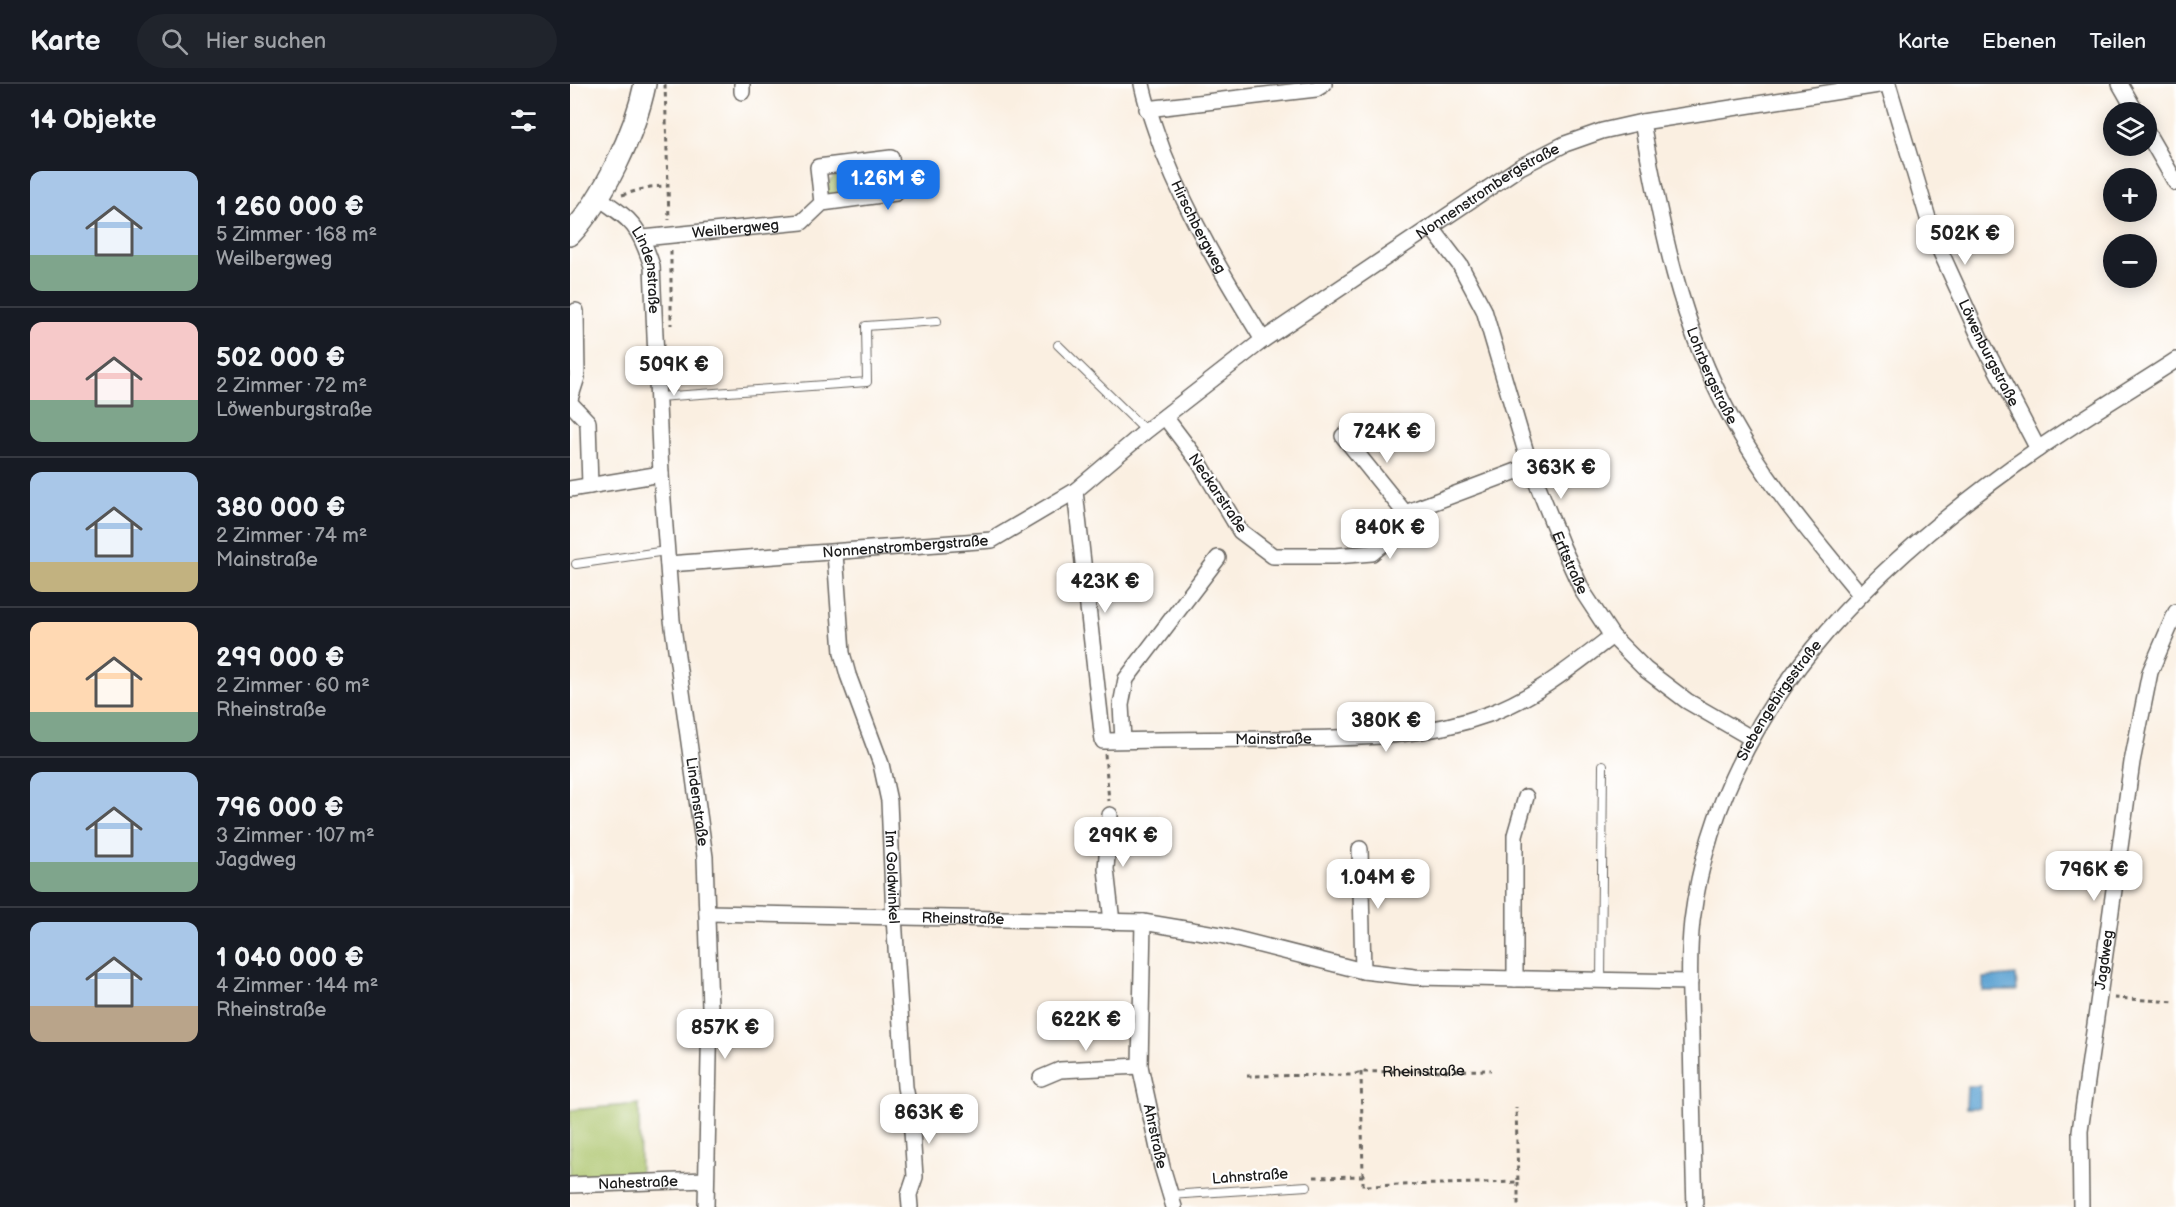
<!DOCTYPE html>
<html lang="de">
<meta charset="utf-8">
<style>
body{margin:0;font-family:"Balsamiq Sans",sans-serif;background:#20242c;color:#f1f3f6;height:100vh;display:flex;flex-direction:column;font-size:22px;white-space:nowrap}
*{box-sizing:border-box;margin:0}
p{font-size:20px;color:#9ea1a6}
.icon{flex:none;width:33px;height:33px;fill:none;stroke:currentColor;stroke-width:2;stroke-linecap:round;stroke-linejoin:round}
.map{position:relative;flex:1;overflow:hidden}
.sheet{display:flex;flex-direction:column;background:#171b24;width:570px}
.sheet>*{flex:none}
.fabs{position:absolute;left:1533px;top:18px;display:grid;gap:12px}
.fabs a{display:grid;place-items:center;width:54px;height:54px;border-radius:50%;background:#171b24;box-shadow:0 3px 15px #0003;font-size:30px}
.price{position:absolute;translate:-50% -51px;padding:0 14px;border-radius:12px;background:#fff;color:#222;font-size:20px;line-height:39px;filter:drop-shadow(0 2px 3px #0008)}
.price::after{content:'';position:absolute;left:50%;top:36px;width:18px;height:14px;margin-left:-9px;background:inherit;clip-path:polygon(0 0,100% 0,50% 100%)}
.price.active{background:#1a73e8;color:#fff}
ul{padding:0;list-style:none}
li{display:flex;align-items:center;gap:18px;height:150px;padding:0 30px}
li+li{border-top:2px solid #363941}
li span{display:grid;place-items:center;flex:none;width:168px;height:120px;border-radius:12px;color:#555}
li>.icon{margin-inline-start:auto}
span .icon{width:72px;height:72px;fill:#fffc;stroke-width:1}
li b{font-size:26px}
h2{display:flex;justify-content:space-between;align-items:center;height:72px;padding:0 30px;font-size:26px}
header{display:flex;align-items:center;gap:36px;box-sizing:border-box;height:84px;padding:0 30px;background:#171b24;border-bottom:2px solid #363941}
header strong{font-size:28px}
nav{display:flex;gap:33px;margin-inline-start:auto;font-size:21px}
.search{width:420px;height:54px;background:#20242c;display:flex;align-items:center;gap:15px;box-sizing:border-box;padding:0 21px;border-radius:33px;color:#9ea1a6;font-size:22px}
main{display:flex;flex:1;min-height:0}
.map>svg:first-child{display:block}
.green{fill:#aac369;stroke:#637042;stroke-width:1.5}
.water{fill:#5ca2d2;stroke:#3c5f77;stroke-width:1.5}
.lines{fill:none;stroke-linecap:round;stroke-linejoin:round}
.lane-casing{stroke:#6a6661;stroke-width:10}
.street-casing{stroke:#6a6661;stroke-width:18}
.secondary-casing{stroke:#6a6661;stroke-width:24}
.path{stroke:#6a6661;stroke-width:3;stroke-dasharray:4.5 4.5;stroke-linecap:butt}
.lane{stroke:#fff;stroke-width:8}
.street{stroke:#fff;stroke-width:15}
.secondary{stroke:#fff;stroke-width:21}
.labels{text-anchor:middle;stroke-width:4.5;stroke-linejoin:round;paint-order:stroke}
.street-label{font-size:15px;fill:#1c1c1c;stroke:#fff}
</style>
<header>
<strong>Karte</strong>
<div class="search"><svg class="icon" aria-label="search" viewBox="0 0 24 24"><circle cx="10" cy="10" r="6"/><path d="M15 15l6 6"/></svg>Hier suchen</div>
<nav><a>Karte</a><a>Ebenen</a><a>Teilen</a></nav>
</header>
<main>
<section class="sheet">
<h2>14 Objekte<svg class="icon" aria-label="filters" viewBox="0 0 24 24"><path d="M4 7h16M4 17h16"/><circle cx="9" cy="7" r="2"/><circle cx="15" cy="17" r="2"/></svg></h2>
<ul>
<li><span style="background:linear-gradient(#a9c7e8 70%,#7fa58c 0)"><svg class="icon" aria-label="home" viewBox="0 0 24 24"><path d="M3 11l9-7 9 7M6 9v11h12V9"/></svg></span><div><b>1 260 000 €</b><p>5 Zimmer · 168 m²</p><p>Weilbergweg</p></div></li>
<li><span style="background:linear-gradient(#f6c9c9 65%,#7fa58c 0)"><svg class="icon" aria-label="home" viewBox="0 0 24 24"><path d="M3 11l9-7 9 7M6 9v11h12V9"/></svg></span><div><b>502 000 €</b><p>2 Zimmer · 72 m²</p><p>Löwenburgstraße</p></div></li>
<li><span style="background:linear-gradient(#a9c7e8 75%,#c2b280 0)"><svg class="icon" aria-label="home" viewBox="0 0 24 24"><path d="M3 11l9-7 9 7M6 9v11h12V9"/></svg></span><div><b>380 000 €</b><p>2 Zimmer · 74 m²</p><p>Mainstraße</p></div></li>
<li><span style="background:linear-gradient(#ffd9b3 75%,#7fa58c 0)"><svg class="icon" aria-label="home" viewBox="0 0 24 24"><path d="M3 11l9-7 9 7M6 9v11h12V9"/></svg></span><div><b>299 000 €</b><p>2 Zimmer · 60 m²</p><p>Rheinstraße</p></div></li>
<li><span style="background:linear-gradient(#a9c7e8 75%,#7fa58c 0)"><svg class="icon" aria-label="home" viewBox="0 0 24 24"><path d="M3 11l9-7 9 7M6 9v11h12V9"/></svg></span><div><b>796 000 €</b><p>3 Zimmer · 107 m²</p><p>Jagdweg</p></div></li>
<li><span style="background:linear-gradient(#a9c7e8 70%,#b9a48a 0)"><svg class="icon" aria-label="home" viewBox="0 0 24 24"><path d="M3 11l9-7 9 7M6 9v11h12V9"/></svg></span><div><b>1 040 000 €</b><p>4 Zimmer · 144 m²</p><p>Rheinstraße</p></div></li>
</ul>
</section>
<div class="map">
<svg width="1606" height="1123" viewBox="0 0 1606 1123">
<rect width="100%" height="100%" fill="#fff"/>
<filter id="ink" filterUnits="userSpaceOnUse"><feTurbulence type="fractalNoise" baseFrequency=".0167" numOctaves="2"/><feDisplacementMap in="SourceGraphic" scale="12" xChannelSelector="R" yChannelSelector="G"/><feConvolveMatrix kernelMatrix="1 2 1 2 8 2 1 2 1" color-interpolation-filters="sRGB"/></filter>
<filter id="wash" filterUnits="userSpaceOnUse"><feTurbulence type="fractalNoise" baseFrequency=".008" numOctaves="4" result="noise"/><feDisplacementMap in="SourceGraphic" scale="24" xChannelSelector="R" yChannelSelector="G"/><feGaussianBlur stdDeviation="1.35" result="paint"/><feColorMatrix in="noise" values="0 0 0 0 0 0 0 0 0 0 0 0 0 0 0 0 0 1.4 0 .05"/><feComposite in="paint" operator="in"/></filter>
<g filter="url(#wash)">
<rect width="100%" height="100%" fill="#faefe1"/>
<g class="green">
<path d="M 308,84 L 315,88 L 318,93 L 313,105 L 256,114 C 257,101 260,91 274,89 L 276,100 L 305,96 L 304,85 Z"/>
<path d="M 69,1020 L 70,1091 L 0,1095 L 0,1026 Z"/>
</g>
<g class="water">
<path d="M 1446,891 L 1447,907 L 1413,907 L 1413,894 Z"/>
<path d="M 1397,1002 L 1410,1002 L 1410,1024 L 1396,1024 Z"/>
</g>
</g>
<g filter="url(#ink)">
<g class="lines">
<g class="lane-casing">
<g id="lane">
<path d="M 488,261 L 576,347"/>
<path d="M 88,313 L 297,298 L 296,242 L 367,237"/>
<path d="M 6,480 L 96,467"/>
<path d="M 1031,897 L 1033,681"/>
<path d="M 600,1111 L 737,1102"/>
</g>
</g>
<g class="street-casing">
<g id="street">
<path id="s2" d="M 572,0 C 577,25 586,47 594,70 C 620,136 656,196 693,256"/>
<path id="s3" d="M 1318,0 L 1363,151 L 1411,256 L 1468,365"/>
<path d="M 1550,0 L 1566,28"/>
<path d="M 172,8 L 172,0"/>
<path d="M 577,25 L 746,5 L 754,0"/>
<path id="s4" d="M 1072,38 C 1091,142 1110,240 1161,334 C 1196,398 1244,454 1290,510"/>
<path d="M 1576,47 L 1606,99"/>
<path id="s5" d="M 29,114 C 63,137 69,142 82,182 L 91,390 L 102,536 L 135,773 L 140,923 L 136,1123"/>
<path id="s6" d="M 861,143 L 890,181 L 914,226 L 960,382 L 992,462 L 1013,508 L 1042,552 L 1076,586 L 1117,617 L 1181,654"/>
<path id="s7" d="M 73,154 L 232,138 L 252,119 L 326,109 L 321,74 L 248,83 L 252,119"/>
<path d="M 0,315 L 7,293 L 6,227"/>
<path d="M 0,319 L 18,338 L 20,402"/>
<path d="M 595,333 L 629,378 L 670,447 L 703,472 L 765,472 L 802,469 L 819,455 L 835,429 L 960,382"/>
<path d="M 773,352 L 835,429"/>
<path d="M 0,405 L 91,390"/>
<path id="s8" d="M 505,407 L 533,657 C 593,656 652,655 712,655 C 783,654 850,655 919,630 C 965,613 1003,582 1042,552"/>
<path id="s9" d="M 265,469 L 272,569 L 278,591 L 311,680 L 319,717 L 324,833 L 335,1003 L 341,1032 L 345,1093 L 339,1111 L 340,1123"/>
<path id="s10" d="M 98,480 L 422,456 L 505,407 L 576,347 L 693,256 L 950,83 L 995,60 L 1032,47 L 1072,38 L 1315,0"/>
<path d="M 553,656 L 551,621 L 556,595 L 648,474"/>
<path d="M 540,731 L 536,785 L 542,838"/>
<path d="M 790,765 L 793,887"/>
<path id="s11" d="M 137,829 L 573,838 L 651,851 L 793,887 L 845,893 L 1120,898"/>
<path id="s12" d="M 573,838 L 570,982 L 592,1083 L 604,1123"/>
<path d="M 945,895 L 945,751 L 956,713"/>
<path d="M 471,994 L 490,986 L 570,982"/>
<path id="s13" d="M 0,1101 L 136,1096"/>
<path id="s14" d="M 1125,1123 C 1123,1065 1122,1006 1121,948 C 1120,912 1118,873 1122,837 C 1149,625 1301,481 1468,365 C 1513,334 1560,306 1606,276"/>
<path id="s15" d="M 1511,1123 L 1510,1047 L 1562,678 L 1580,588 L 1606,528"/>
</g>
</g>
<g class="secondary-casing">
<path id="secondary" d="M 0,151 C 34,114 65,49 75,0"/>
</g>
<g class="path">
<path d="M 95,0 L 99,136"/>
<path d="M 52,111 L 80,103 L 97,102"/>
<path d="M 101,167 L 101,241"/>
<path d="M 535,670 L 539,717"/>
<path d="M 1544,914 L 1606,918"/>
<path d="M 791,988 L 793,1092"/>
<path id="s1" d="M 677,992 L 782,991 L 791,988 L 921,986"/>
<path d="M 744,1093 L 793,1092 L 793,1102 L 948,1098 L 946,1023"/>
<path d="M 948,1098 L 948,1123"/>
</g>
<use href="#lane" class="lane"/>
<use href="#street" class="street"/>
<use href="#secondary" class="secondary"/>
</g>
</g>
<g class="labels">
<g class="street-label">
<text dy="5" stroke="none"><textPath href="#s10" startOffset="932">Nonnenstrombergstraße</textPath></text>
<text dy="5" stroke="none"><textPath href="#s2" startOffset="154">Hirschbergweg</textPath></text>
<text dy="5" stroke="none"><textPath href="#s7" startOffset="93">Weilbergweg</textPath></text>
<text dy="5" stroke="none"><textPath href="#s5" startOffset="92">Lindenstraße</textPath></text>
<text dy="5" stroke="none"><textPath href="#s3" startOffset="288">Löwenburgstraße</textPath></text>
<text dy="5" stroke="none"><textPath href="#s4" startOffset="264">Lohrbergstraße</textPath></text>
<text transform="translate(648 409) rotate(56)" y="5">Neckarstraße</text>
<text dy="5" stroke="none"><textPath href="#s10" startOffset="238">Nonnenstrombergstraße</textPath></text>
<text dy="5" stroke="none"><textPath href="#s6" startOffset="366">Erftstraße</textPath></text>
<text dy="5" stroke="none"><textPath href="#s14" startOffset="526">Siebengebirgsstraße</textPath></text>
<text dy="5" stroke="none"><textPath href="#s8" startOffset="422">Mainstraße</textPath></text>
<text dy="5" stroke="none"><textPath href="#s5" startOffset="627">Lindenstraße</textPath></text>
<text dy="5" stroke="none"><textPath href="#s9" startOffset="332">Im Goldwinkel</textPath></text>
<text dy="5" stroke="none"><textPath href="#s11" startOffset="256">Rheinstraße</textPath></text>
<text dy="5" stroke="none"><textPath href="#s15" startOffset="249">Jagdweg</textPath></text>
<text dy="5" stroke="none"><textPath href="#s1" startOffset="177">Rheinstraße</textPath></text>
<text dy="5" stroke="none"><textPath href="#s12" startOffset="216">Ahrstraße</textPath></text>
<text transform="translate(680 1092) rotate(-4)" y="5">Lahnstraße</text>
<text dy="5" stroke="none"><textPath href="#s13" startOffset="68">Nahestraße</textPath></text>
</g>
</g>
</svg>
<div class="fabs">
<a><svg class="icon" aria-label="layers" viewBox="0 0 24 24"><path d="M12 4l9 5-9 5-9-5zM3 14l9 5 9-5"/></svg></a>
<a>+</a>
<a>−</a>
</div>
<b class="price active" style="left:318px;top:127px">1.26M €</b>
<b class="price" style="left:1395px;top:182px">502K €</b>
<b class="price" style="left:104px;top:313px">509K €</b>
<b class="price" style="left:817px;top:380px">724K €</b>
<b class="price" style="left:991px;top:416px">363K €</b>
<b class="price" style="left:820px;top:476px">840K €</b>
<b class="price" style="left:535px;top:530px">423K €</b>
<b class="price" style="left:816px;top:669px">380K €</b>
<b class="price" style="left:553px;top:784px">299K €</b>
<b class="price" style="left:1524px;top:818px">796K €</b>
<b class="price" style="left:808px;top:826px">1.04M €</b>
<b class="price" style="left:516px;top:968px">622K €</b>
<b class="price" style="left:155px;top:976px">857K €</b>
<b class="price" style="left:359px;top:1061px">863K €</b>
</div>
</main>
